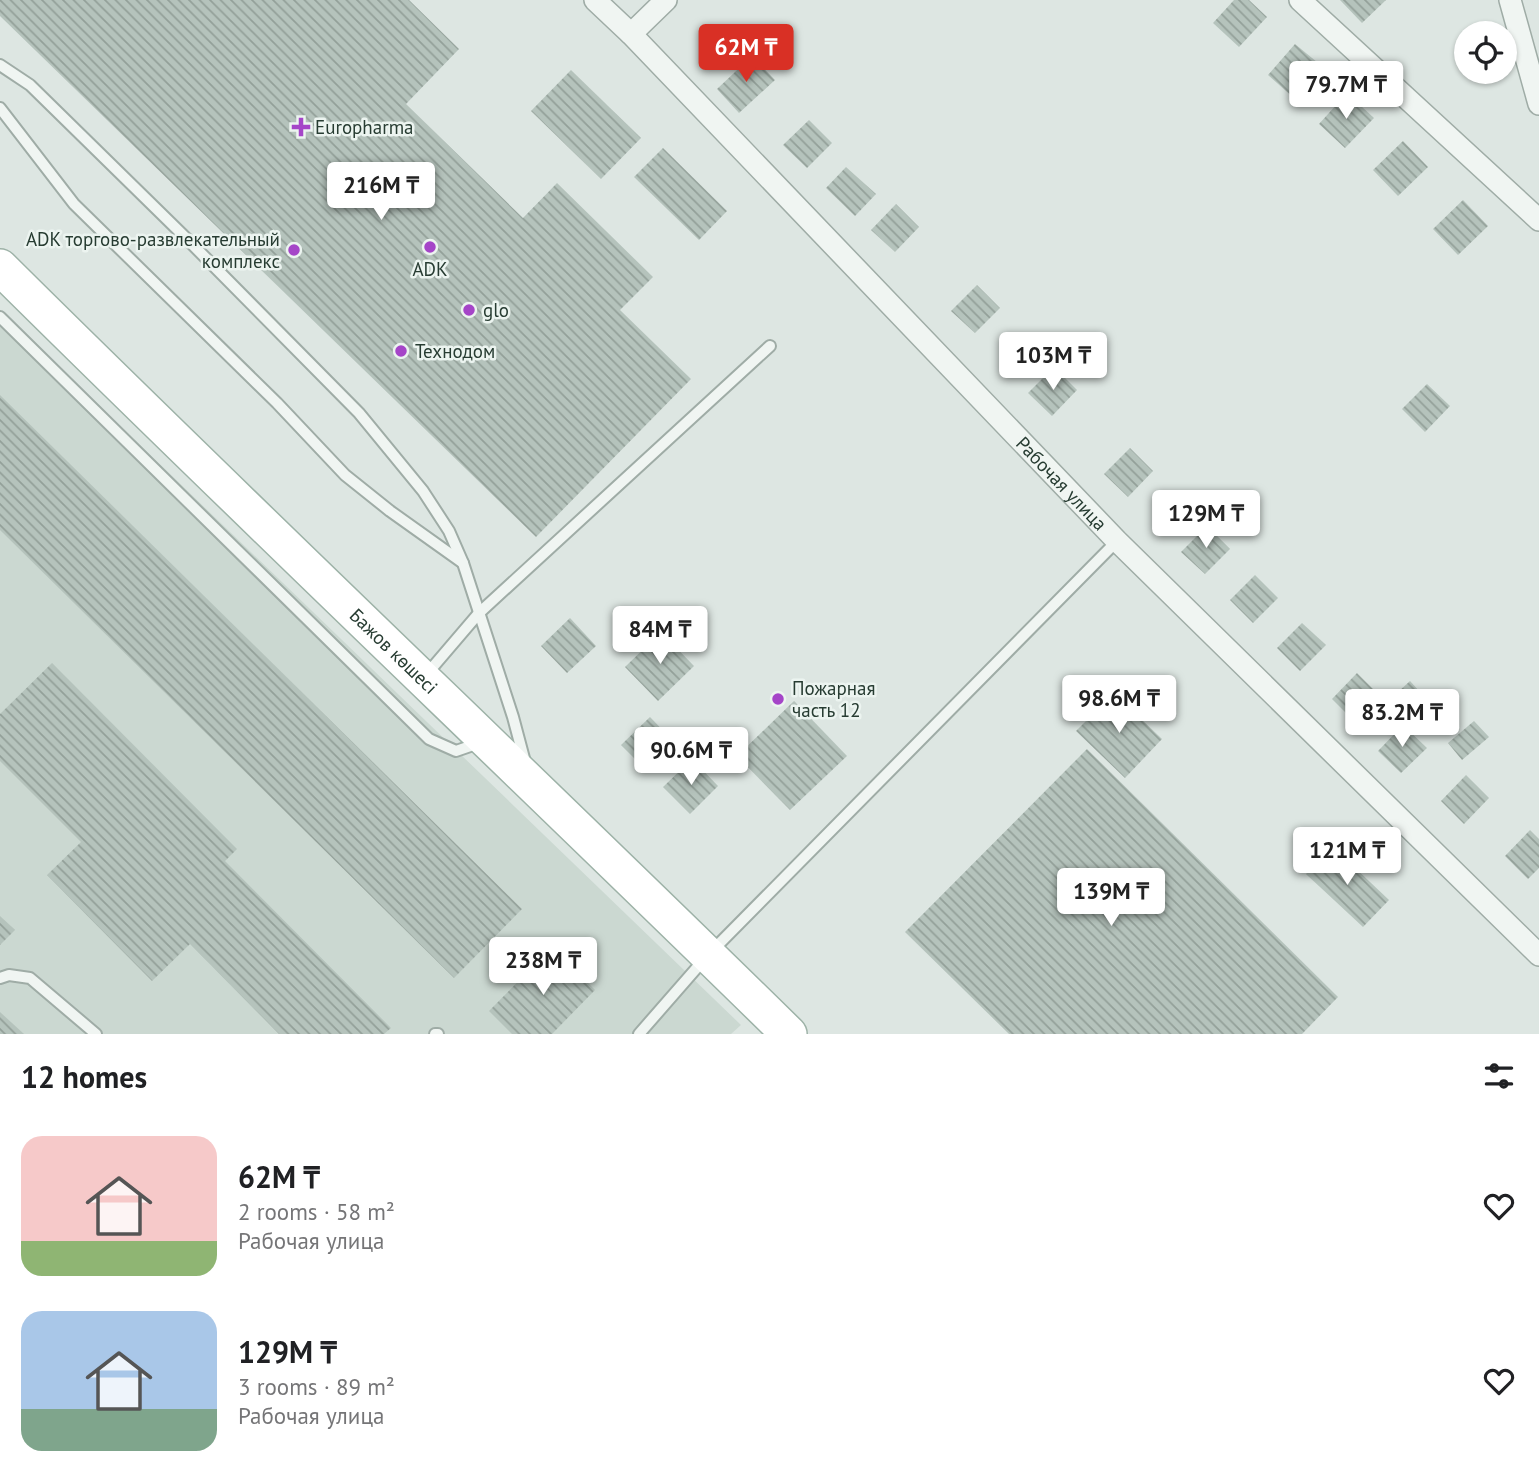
<!DOCTYPE html>
<meta charset="utf-8">
<style>
body{margin:0;font-family:"PT Sans",sans-serif;background:#f6f6f6;color:#202124;height:100vh;display:flex;flex-direction:column;font-size:26px;white-space:nowrap}
*{box-sizing:border-box;margin:0}
p{font-size:23px;color:#757577}
.icon{flex:none;width:38px;height:38px;fill:none;stroke:currentColor;stroke-width:2;stroke-linecap:round;stroke-linejoin:round}
.map{position:relative;height:1034px;overflow:hidden}
.drawer{display:flex;flex-direction:column;background:#fff;flex:1}
.drawer>*{flex:none}
.buttons{position:absolute;left:1454px;top:21px;display:grid;gap:14px}
.buttons a{display:grid;place-items:center;width:63px;height:63px;border-radius:50%;background:#fff;box-shadow:0 2px 5px #0004;font-size:35px}
.price{position:absolute;translate:-50% -60px;padding:0 16px;border-radius:7px;background:#fff;color:#222;font-size:23px;line-height:46px;filter:drop-shadow(0 2px 4px #0008)}
.price::after{content:'';position:absolute;left:50%;top:42px;width:21px;height:16px;margin-left:-10px;background:inherit;clip-path:polygon(0 0,100% 0,50% 100%)}
.price.current{background:#d93025;color:#fff}
ul{padding:0;list-style:none}
li{display:flex;align-items:center;gap:21px;height:175px;padding:0 21px}
li span{display:grid;place-items:center;flex:none;width:196px;height:140px;border-radius:21px;color:#555}
li>.icon{margin-inline-start:auto}
span .icon{width:84px;height:84px;fill:#fffc;stroke-width:1}
li b{font-size:30px}
h2{display:flex;justify-content:space-between;align-items:center;height:84px;padding:0 21px;font-size:30px}
.map>svg:first-child{display:block}
.built{fill:#cbd8d1}
.building{fill:url(#building-back-hatch)}
.lines{fill:none;stroke-linecap:round;stroke-linejoin:round}
.lane-casing{stroke:#9faca6;stroke-width:14}
.street-casing{stroke:#9faca6;stroke-width:24}
.primary-casing{stroke:#9db2a7;stroke-width:38}
.lane{stroke:#f0f5f2;stroke-width:10}
.street{stroke:#f0f5f2;stroke-width:21}
.primary{stroke:#fff;stroke-width:35}
.poi-dot{fill:#a545c8;stroke:#ecf4f0;stroke-width:2.5}
.labels{text-anchor:middle;stroke-width:5;stroke-linejoin:round;paint-order:stroke}
.poi-label{font-size:19px;fill:#273c32;stroke:#ecf4f0;text-anchor:start}
.street-label{font-size:19px;fill:#273c32;stroke:#ecf4f0}
</style>
<div class="map">
<svg width="1539" height="1034" viewBox="0 0 1539 1034">
<defs>
<pattern id="building-back-hatch" width="6" height="6" patternUnits="userSpaceOnUse" patternTransform="scale(1.75)"><rect width="6" height="6" fill="#b5c3bc"/><path d="M-1 5l2 2M0 0l6 6M5-1l2 2" fill="none" stroke="#93a099"/></pattern>
</defs>
<rect width="100%" height="100%" fill="#dde6e2"/>
<path class="built" d="M 0,310 L 741,1025 L 731,1034 L 0,1034 Z"/>
<g class="building">
<path d="M 0,0 L 409,0 L 459,49 L 406,104 L 523,218 L 557,183 L 653,277 L 620,310 L 691,379 L 536,537 L 0,16 Z"/>
<path d="M 1234,0 L 1249,0 L 1267,17 L 1239,47 L 1213,23 Z"/>
<path d="M 1340,0 L 1386,0 L 1362,23 Z"/>
<path d="M 1295,44 L 1323,67 L 1295,99 L 1268,75 Z"/>
<path d="M 752,56 L 775,80 L 739,113 L 717,89 Z"/>
<path d="M 571,70 L 641,138 L 601,179 L 531,111 Z"/>
<path d="M 1347,93 L 1374,118 L 1345,148 L 1319,124 Z"/>
<path d="M 809,120 L 832,143 L 807,168 L 783,145 Z"/>
<path d="M 1403,141 L 1428,167 L 1398,196 L 1373,170 Z"/>
<path d="M 663,148 L 727,211 L 699,240 L 634,177 Z"/>
<path d="M 846,167 L 876,194 L 855,216 L 826,188 Z"/>
<path d="M 1463,200 L 1488,226 L 1458,255 L 1433,229 Z"/>
<path d="M 896,204 L 919,227 L 895,252 L 871,230 Z"/>
<path d="M 977,285 L 1000,308 L 975,333 L 951,311 Z"/>
<path d="M 1054,367 L 1077,390 L 1052,416 L 1028,393 Z"/>
<path d="M 1427,384 L 1450,406 L 1425,432 L 1402,409 Z"/>
<path d="M 0,395 L 522,909 L 454,978 L 0,530 Z"/>
<path d="M 1130,448 L 1153,471 L 1128,497 L 1104,474 Z"/>
<path d="M 1207,526 L 1230,549 L 1205,574 L 1181,552 Z"/>
<path d="M 1255,575 L 1278,598 L 1253,623 L 1230,600 Z"/>
<path d="M 570,618 L 596,646 L 567,673 L 541,646 Z"/>
<path d="M 1302,623 L 1326,645 L 1300,671 L 1277,648 Z"/>
<path d="M 661,632 L 694,666 L 658,701 L 625,667 Z"/>
<path d="M 52,663 L 237,849 L 225,861 L 391,1028 L 384,1034 L 279,1034 L 190,944 L 152,981 L 47,875 L 81,842 L 0,761 L 0,714 Z"/>
<path d="M 1357,673 L 1380,696 L 1355,722 L 1332,699 Z"/>
<path d="M 1410,681 L 1430,703 L 1404,726 L 1385,704 Z"/>
<path d="M 1114,693 L 1162,739 L 1125,778 L 1076,731 Z"/>
<path d="M 794,701 L 847,756 L 790,810 L 737,756 Z"/>
<path d="M 650,717 L 676,744 L 648,772 L 621,745 Z"/>
<path d="M 1474,721 L 1489,737 L 1462,760 L 1448,743 Z"/>
<path d="M 1403,725 L 1427,748 L 1401,773 L 1378,751 Z"/>
<path d="M 1087,749 L 1338,997 L 1302,1034 L 1009,1034 L 905,932 Z"/>
<path d="M 692,759 L 718,786 L 690,814 L 663,787 Z"/>
<path d="M 1466,775 L 1489,798 L 1464,824 L 1441,801 Z"/>
<path d="M 1530,830 L 1539,839 L 1539,868 L 1528,879 L 1505,856 Z"/>
<path d="M 1332,846 L 1389,900 L 1363,927 L 1306,874 Z"/>
<path d="M 0,916 L 15,930 L 0,945 Z"/>
<path d="M 552,947 L 595,990 L 552,1034 L 512,1034 L 489,1011 Z"/>
<path d="M 0,1012 L 24,1034 L 0,1034 Z"/>
</g>
<g class="lines">
<g class="lane-casing">
<g id="lane">
<path d="M 0,65 L 30,85 L 184,236 L 359,413 L 423,491 L 449,531 L 463,563 L 513,717 L 525,762"/>
<path d="M 0,108 L 74,204 L 277,403 L 345,475 L 390,511 L 463,563"/>
<path d="M 0,317 L 429,739 L 456,751 L 482,742"/>
<path d="M 426,675 L 479,613 L 770,346"/>
<path d="M 0,978 L 9,975 L 30,978 L 96,1034"/>
<path d="M 435,1034 L 438,1034"/>
<path d="M 639,1034 L 708,955 L 1117,541"/>
</g>
</g>
<g class="street-casing">
<g id="street">
<path id="s1" d="M 595,0 L 631,34 L 1117,541 L 1539,955"/>
<path d="M 1300,0 L 1539,220"/>
<path d="M 1510,0 L 1539,104"/>
<path d="M 631,34 L 666,0"/>
</g>
</g>
<g class="primary-casing">
<g id="primary">
<path id="s2" d="M 0,267 C 260,525 527,777 789,1034"/>
</g>
</g>
<use href="#lane" class="lane"/>
<use href="#street" class="street"/>
<use href="#primary" class="primary"/>
</g>
<g class="poi-dot">
<path d="M297.5 116.5h7v7h7v7h-7v7h-7v-7h-7v-7h7z"/>
<circle cx="430" cy="247" r="7"/>
<circle cx="294" cy="250" r="7"/>
<circle cx="469" cy="310" r="7"/>
<circle cx="401" cy="351" r="7"/>
<circle cx="778" cy="699" r="7"/>
</g>
<g class="labels">
<g class="poi-label">
<text x="315" y="134">Europharma</text>
<text x="280" y="246" text-anchor="end">ADK торгово-развлекательный<tspan x="280" dy="22">комплекс</tspan></text>
<text x="430" y="276" text-anchor="middle">ADK</text>
<text x="483" y="317">glo</text>
<text x="415" y="358">Технодом</text>
<text x="792" y="695">Пожарная<tspan x="792" dy="22">часть 12</tspan></text>
</g>
<g class="street-label">
<text dy="7" stroke="none"><textPath href="#s1" startOffset="672">Рабочая улица</textPath></text>
<text dy="7" stroke="none"><textPath href="#s2" startOffset="550">Бажов көшесі</textPath></text>
</g>
</g>
</svg>
<div class="buttons">
<a><svg class="icon" aria-label="locate" viewBox="0 0 24 24"><circle cx="12" cy="12" r="6"/><path d="M12 2v4M12 18v4M2 12h4M18 12h4"/></svg></a>
</div>
<b class="price current" style="left:746px;top:84px">62M ₸</b>
<b class="price" style="left:1346px;top:121px">79.7M ₸</b>
<b class="price" style="left:381px;top:222px">216M ₸</b>
<b class="price" style="left:1053px;top:392px">103M ₸</b>
<b class="price" style="left:1206px;top:550px">129M ₸</b>
<b class="price" style="left:660px;top:666px">84M ₸</b>
<b class="price" style="left:1119px;top:735px">98.6M ₸</b>
<b class="price" style="left:1402px;top:749px">83.2M ₸</b>
<b class="price" style="left:691px;top:787px">90.6M ₸</b>
<b class="price" style="left:1347px;top:887px">121M ₸</b>
<b class="price" style="left:1111px;top:928px">139M ₸</b>
<b class="price" style="left:543px;top:997px">238M ₸</b>
</div>
<section class="drawer">
<h2>12 homes<svg class="icon" aria-label="filters" viewBox="0 0 24 24"><path d="M4 7h16M4 17h16"/><circle cx="9" cy="7" r="2"/><circle cx="15" cy="17" r="2"/></svg></h2>
<ul>
<li><span style="background:linear-gradient(#f6c9c9 75%,#8fb573 0)"><svg class="icon" aria-label="home" viewBox="0 0 24 24"><path d="M3 11l9-7 9 7M6 9v11h12V9"/></svg></span><div><b>62M ₸</b><p>2 rooms · 58 m²</p><p>Рабочая улица</p></div><svg class="icon" aria-label="heart" viewBox="0 0 24 24"><path d="M12 20l-8-8c-3-5 5-10 8-4 3-6 11-1 8 4z"/></svg></li>
<li><span style="background:linear-gradient(#a9c7e8 70%,#7fa58c 0)"><svg class="icon" aria-label="home" viewBox="0 0 24 24"><path d="M3 11l9-7 9 7M6 9v11h12V9"/></svg></span><div><b>129M ₸</b><p>3 rooms · 89 m²</p><p>Рабочая улица</p></div><svg class="icon" aria-label="heart" viewBox="0 0 24 24"><path d="M12 20l-8-8c-3-5 5-10 8-4 3-6 11-1 8 4z"/></svg></li>
</ul>
</section>
